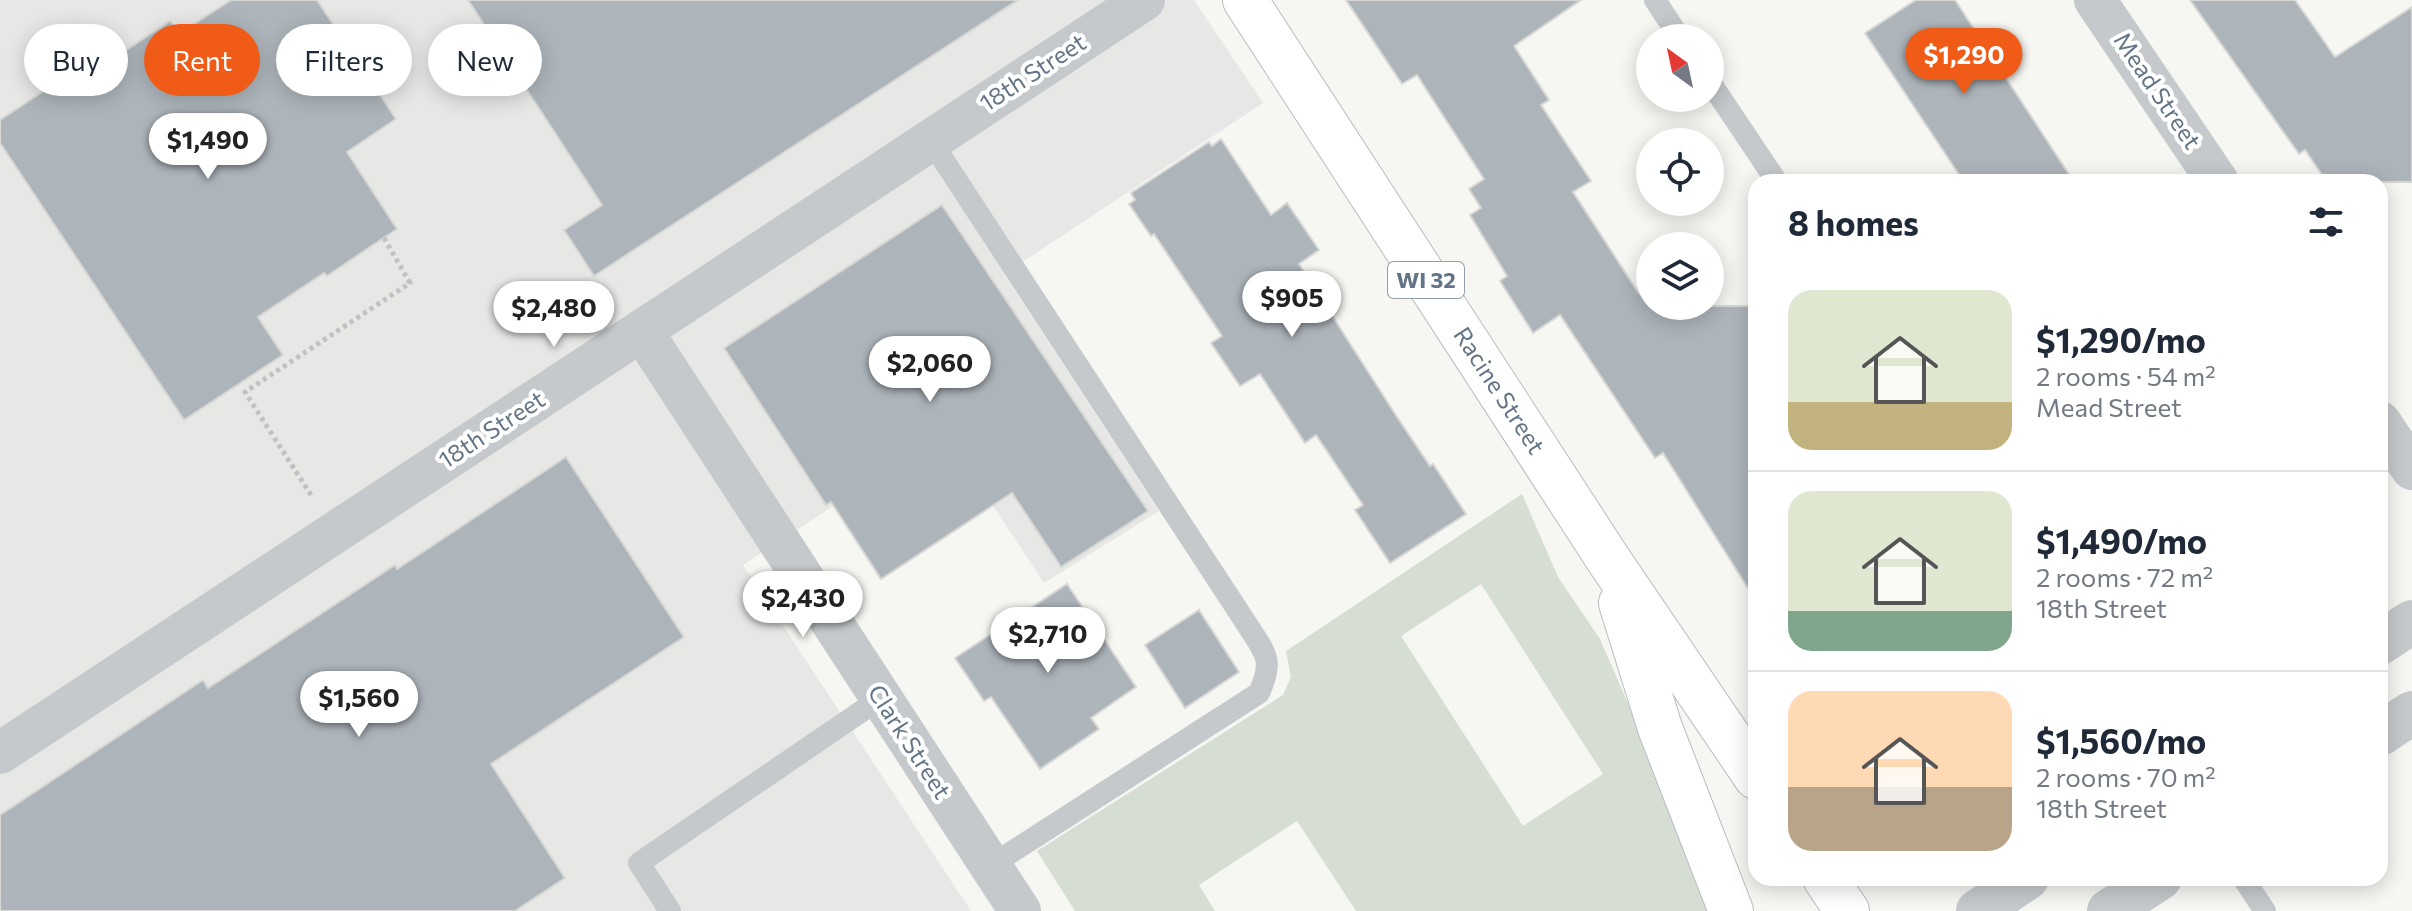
<!DOCTYPE html>
<meta charset="utf-8">
<style>
body{margin:0;font-family:Commissioner,sans-serif;background:#f2f2f3;color:#1f2937;height:100vh;display:flex;flex-direction:column;font-size:30px;white-space:nowrap}
*{box-sizing:border-box;margin:0}
p{font-size:26px;color:#747a83}
.icon{flex:none;width:44px;height:44px;fill:none;stroke:currentColor;stroke-width:2;stroke-linecap:round;stroke-linejoin:round}
.map{position:relative;flex:1;overflow:hidden}
.drawer{position:absolute;left:1748px;top:174px;width:640px;height:712px;display:flex;flex-direction:column;background:#fff;border-radius:24px;box-shadow:0 4px 20px #0003}
.drawer>*{flex:none}
.hud{position:absolute;left:24px;top:24px;width:760px;height:72px;display:flex;gap:16px}
.needle{width:52px;rotate:327deg}
.tools{position:absolute;left:1636px;top:24px;display:grid;gap:16px}
.tools a{display:grid;place-items:center;width:88px;height:88px;border-radius:50%;background:#fff;box-shadow:0 4px 20px #0003;font-size:40px}
.price{position:absolute;translate:-50% -68px;padding:0 18px;border-radius:28px;background:#fff;color:#222;font-size:26px;line-height:52px;filter:drop-shadow(0 2px 4px #0008)}
.price::after{content:'';position:absolute;left:50%;top:48px;width:24px;height:18px;margin-left:-12px;background:inherit;clip-path:polygon(0 0,100% 0,50% 100%)}
.price.current{background:#f05b18;color:#fff}
ul{padding:0;list-style:none}
li{display:flex;align-items:center;gap:24px;height:200px;padding:0 40px}
li+li{border-top:2px solid #e0e1e3}
li span{display:grid;place-items:center;flex:none;width:224px;height:160px;border-radius:24px;color:#555}
li>.icon{margin-inline-start:auto}
span .icon{width:96px;height:96px;fill:#fffc;stroke-width:1}
li b{font-size:34px}
h2{display:flex;justify-content:space-between;align-items:center;height:96px;padding:0 40px;font-size:34px}
.chip{padding:0 28px;border-radius:36px;background:#fff;box-shadow:0 4px 20px #0003;font-size:28px;line-height:72px}
.chip.current{background:#f05b18;color:#fff}
.map>svg:first-child{display:block}
.built{fill:#e7e8e6}
.green{fill:#d6ded3;fill-rule:evenodd}
.building{fill:#adb5bb;stroke:#d7d8d5;stroke-width:2}
.lines{fill:none;stroke-linecap:round;stroke-linejoin:round}
.primary-casing{stroke:#b8bcc0;stroke-width:46}
.path{stroke:#bfc1c3;stroke-width:5;stroke-dasharray:4 4;stroke-linecap:butt}
.service{stroke:#c5c9cc;stroke-width:22}
.minor{stroke:#c5c9cc;stroke-width:42}
.tertiary{stroke:#c5c9cc;stroke-width:44}
.primary{stroke:#fff;stroke-width:44}
.labels{text-anchor:middle;stroke-width:8;stroke-linejoin:round;paint-order:stroke}
.shield{fill:#fff;stroke:#929eaa;stroke-width:2}
.shield-label{font-size:22px;font-weight:bold;fill:#637486}
.street-label{font-size:24px;fill:#637486;stroke:#fff}
</style>
<div class="map">
<svg width="2412" height="911" viewBox="0 0 2412 911">
<rect width="100%" height="100%" fill="#f6f6f2"/>
<path class="built" d="M 0,0 L 1194,0 L 1263,103 L 1004,274 L 1159,511 L 1044,583 L 945,433 L 743,565 L 971,911 L 0,911 Z"/>
<path class="green" d="M 1522,494 L 1558,577 L 1600,639 L 1718,911 L 1356,911 L 1297,821 L 1199,885 L 1215,911 L 1075,911 L 1037,851 L 1283,695 L 1291,677 L 1286,651 ZM 1481,584 L 1603,774 L 1523,826 L 1401,636 Z"/>
<g class="building">
<path d="M 231,0 L 317,0 L 396,119 L 347,152 L 397,229 L 327,276 L 324,273 L 258,317 L 283,355 L 184,420 L 0,143 L 0,120 L 110,47 L 116,57 L 170,21 L 179,34 Z"/>
<path d="M 468,0 L 1018,0 L 594,276 L 564,230 L 602,205 Z"/>
<path d="M 1346,0 L 1581,0 L 1514,46 L 1549,100 L 1541,105 L 1591,181 L 1573,192 L 1638,292 L 1640,294 L 1649,289 L 1650,306 L 1756,306 L 1756,601 L 1663,453 L 1655,458 L 1560,315 L 1533,333 L 1500,281 L 1507,276 L 1470,215 L 1481,208 L 1469,189 L 1484,179 L 1417,75 L 1402,84 Z"/>
<path d="M 1916,0 L 1955,0 L 2074,182 L 1964,182 L 1865,33 Z"/>
<path d="M 2190,0 L 2295,0 L 2335,57 L 2412,7 L 2412,182 L 2327,182 L 2305,150 L 2299,154 Z"/>
<path d="M 1221,139 L 1271,215 L 1287,203 L 1319,250 L 1299,264 L 1397,417 L 1430,466 L 1433,464 L 1466,514 L 1390,563 L 1355,510 L 1363,505 L 1316,435 L 1305,443 L 1260,374 L 1240,386 L 1211,343 L 1222,336 L 1154,234 L 1151,236 L 1129,204 L 1135,200 L 1131,193 L 1209,142 L 1212,146 Z"/>
<path d="M 942,205 L 1148,511 L 1061,567 L 1012,493 L 881,579 L 831,502 L 826,505 L 724,348 Z"/>
<path d="M 566,457 L 684,637 L 491,764 L 565,878 L 515,911 L 0,911 L 0,815 L 203,680 L 208,688 L 395,565 L 397,569 Z"/>
<path d="M 1067,584 L 1136,687 L 1091,718 L 1099,729 L 1040,769 L 991,697 L 984,701 L 955,658 Z"/>
<path d="M 1199,610 L 1239,672 L 1185,708 L 1145,645 Z"/>
</g>
<g class="lines">
<g class="primary-casing">
<g id="primary">
<path id="s1" d="M 1245,0 L 1608,559 L 1756,777"/>
<path d="M 1621,603 L 1660,728 L 1731,911"/>
<path d="M 1825,878 L 1847,911"/>
</g>
</g>
<path class="path" d="M 311,495 L 245,392 L 410,283 L 384,238"/>
<g class="service">
<path d="M 1655,0 L 1680,38"/>
<path d="M 1710,82 L 1777,182"/>
<path d="M 931,141 L 1248,626 C 1266,654 1274,660 1259,693 L 990,866"/>
<path d="M 2243,878 L 2265,911"/>
<path d="M 670,911 L 639,863 L 881,698"/>
</g>
<g class="minor">
<path d="M 2095,0 L 2218,182"/>
<path d="M 642,331 L 1020,911"/>
<path d="M 2380,422 L 2412,469"/>
<path d="M 0,753 L 1144,0"/>
</g>
<g class="tertiary">
<path d="M 2380,643 L 2412,622"/>
<path d="M 2380,734 L 2412,713"/>
<path d="M 1978,911 L 2027,878"/>
<path d="M 2109,911 L 2160,878"/>
</g>
<use href="#primary" class="primary"/>
</g>
<g class="labels">
<rect class="shield" x="1388" y="262" width="76" height="36" rx="6"/>
<g class="shield-label">
<text x="1426" y="288">WI 32</text>
</g>
<g class="street-label">
<text transform="translate(1033 73) rotate(-33)" y="8">18th Street</text>
<text transform="translate(2157 91) rotate(56)" y="8">Mead Street</text>
<text dy="8" stroke="none"><textPath href="#s1" startOffset="466">Racine Street</textPath></text>
<text transform="translate(492 430) rotate(-33)" y="8">18th Street</text>
<text transform="translate(909 742) rotate(57)" y="8">Clark Street</text>
</g>
</g>
</svg>
<div class="tools">
<a><svg class="needle" viewBox="-14 -14 28 28"><path d="M0-13l5 13h-10z" fill="#e53935"/><path d="M0 13l5-13h-10z" fill="#747a83"/></svg></a>
<a><svg class="icon" aria-label="locate" viewBox="0 0 24 24"><circle cx="12" cy="12" r="6"/><path d="M12 2v4M12 18v4M2 12h4M18 12h4"/></svg></a>
<a><svg class="icon" aria-label="layers" viewBox="0 0 24 24"><path d="M12 4l9 5-9 5-9-5zM3 14l9 5 9-5"/></svg></a>
</div>
<b class="price current" style="left:1964px;top:96px">$1,290</b>
<b class="price" style="left:208px;top:181px">$1,490</b>
<b class="price" style="left:1292px;top:339px">$905</b>
<b class="price" style="left:554px;top:349px">$2,480</b>
<b class="price" style="left:930px;top:404px">$2,060</b>
<b class="price" style="left:803px;top:639px">$2,430</b>
<b class="price" style="left:1048px;top:675px">$2,710</b>
<b class="price" style="left:359px;top:739px">$1,560</b>
<div class="hud">
<a class="chip">Buy</a>
<a class="chip current">Rent</a>
<a class="chip">Filters</a>
<a class="chip">New</a>
</div>
<section class="drawer">
<h2>8 homes<svg class="icon" aria-label="filters" viewBox="0 0 24 24"><path d="M4 7h16M4 17h16"/><circle cx="9" cy="7" r="2"/><circle cx="15" cy="17" r="2"/></svg></h2>
<ul>
<li><span style="background:linear-gradient(#dfe7d0 70%,#c2b280 0)"><svg class="icon" aria-label="home" viewBox="0 0 24 24"><path d="M3 11l9-7 9 7M6 9v11h12V9"/></svg></span><div><b>$1,290/mo</b><p>2 rooms · 54 m²</p><p>Mead Street</p></div></li>
<li><span style="background:linear-gradient(#dfe7d0 75%,#7fa58c 0)"><svg class="icon" aria-label="home" viewBox="0 0 24 24"><path d="M3 11l9-7 9 7M6 9v11h12V9"/></svg></span><div><b>$1,490/mo</b><p>2 rooms · 72 m²</p><p>18th Street</p></div></li>
<li><span style="background:linear-gradient(#ffd9b3 60%,#b9a48a 0)"><svg class="icon" aria-label="home" viewBox="0 0 24 24"><path d="M3 11l9-7 9 7M6 9v11h12V9"/></svg></span><div><b>$1,560/mo</b><p>2 rooms · 70 m²</p><p>18th Street</p></div></li>
</ul>
</section>
</div>
